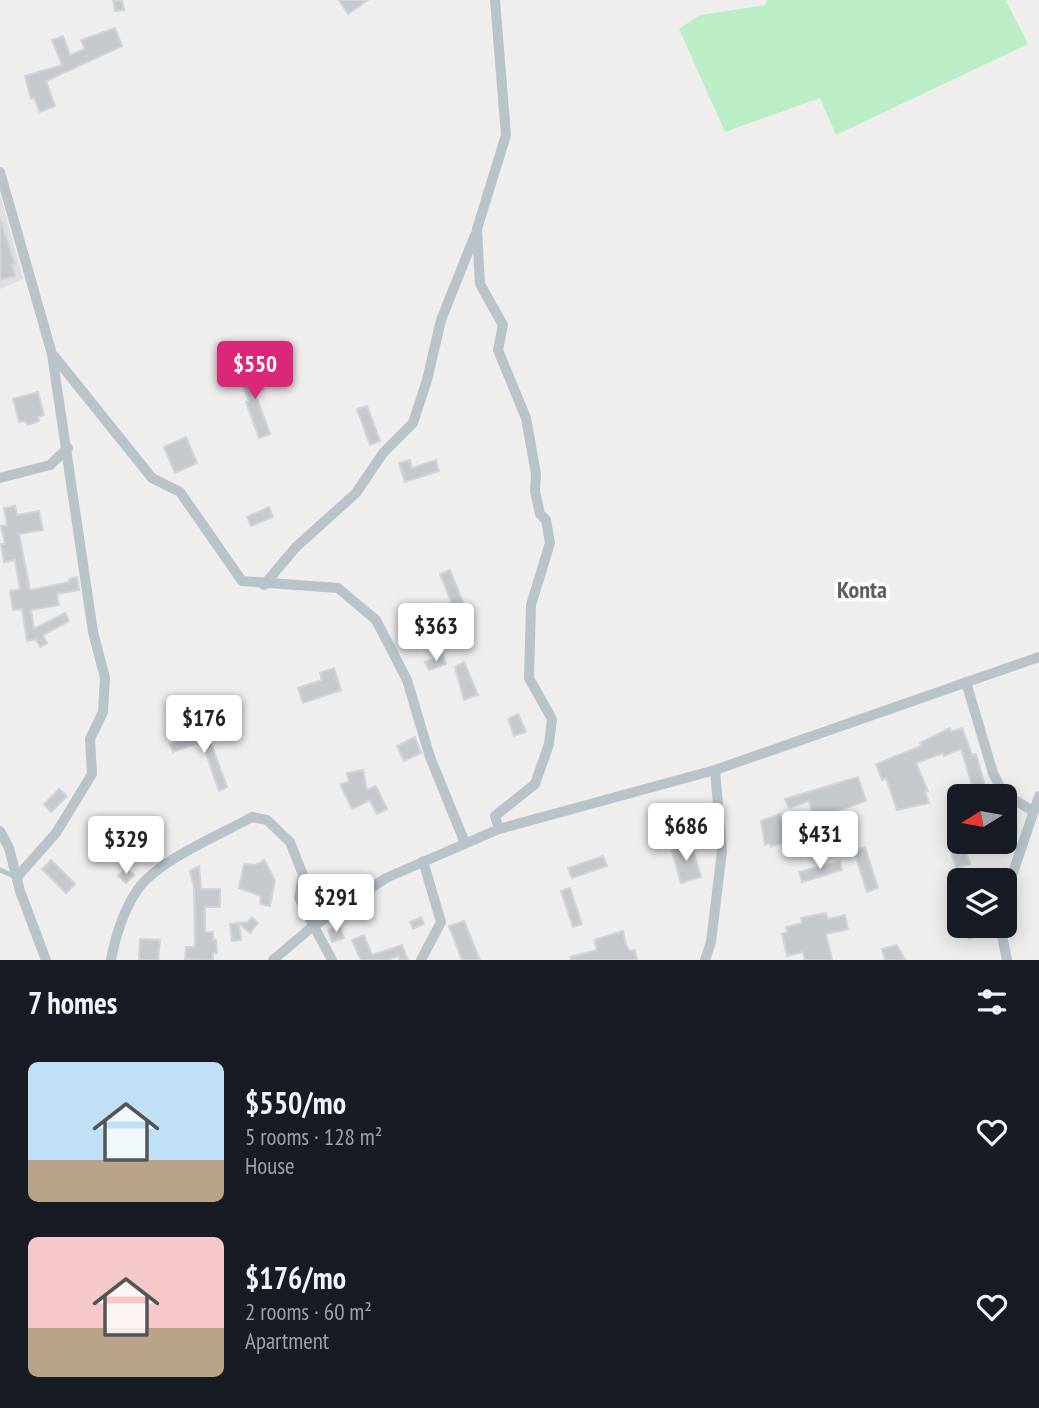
<!DOCTYPE html>
<meta charset="utf-8">
<style>
body{margin:0;font-family:"PT Sans Narrow",sans-serif;background:#20242c;color:#f1f3f6;height:100vh;display:flex;flex-direction:column;font-size:26px;white-space:nowrap}
*{box-sizing:border-box;margin:0}
p{font-size:23px;color:#9ea1a6}
.icon{flex:none;width:38px;height:38px;fill:none;stroke:currentColor;stroke-width:2;stroke-linecap:round;stroke-linejoin:round}
.map{position:relative;height:960px;overflow:hidden}
.panel{display:flex;flex-direction:column;background:#171b24;flex:1}
.panel>*{flex:none}
.needle{width:46px;rotate:259deg}
.fabs{position:absolute;left:947px;top:784px;display:grid;gap:14px}
.fabs a{display:grid;place-items:center;width:70px;height:70px;border-radius:10px;background:#171b24;box-shadow:0 4px 18px #0003;font-size:35px}
.price{position:absolute;translate:-50% -60px;padding:0 16px;border-radius:7px;background:#fff;color:#222;font-size:23px;line-height:46px;filter:drop-shadow(0 2px 4px #0008)}
.price::after{content:'';position:absolute;left:50%;top:42px;width:21px;height:16px;margin-left:-10px;background:inherit;clip-path:polygon(0 0,100% 0,50% 100%)}
.price.on{background:#db2777;color:#fff}
ul{padding:0;list-style:none}
li{display:flex;align-items:center;gap:21px;height:175px;padding:0 28px}
li span{display:grid;place-items:center;flex:none;width:196px;height:140px;border-radius:10px;color:#555}
li>.icon{margin-inline-start:auto}
span .icon{width:84px;height:84px;fill:#fffc;stroke-width:1}
li b{font-size:30px}
h2{display:flex;justify-content:space-between;align-items:center;height:84px;padding:0 28px;font-size:30px}
.map>svg:first-child{display:block}
.education{fill:#e1dedf}
.green{fill:#bbeec7}
.building{fill:#c4c9cd;stroke:#d1d4d9;stroke-width:2}
.lines{fill:none;stroke-linecap:round;stroke-linejoin:round}
.service{stroke:#b8c4ca;stroke-width:5}
.minor{stroke:#b8c4ca;stroke-width:10}
.labels{text-anchor:middle;stroke-width:7;stroke-linejoin:round;paint-order:stroke}
.district-label{font-size:24px;font-weight:bold;fill:#5a5f62;stroke:#fff}
</style>
<div class="map">
<svg width="1039" height="960" viewBox="0 0 1039 960">
<rect width="100%" height="100%" fill="#f0eded"/>
<path class="education" d="M 0,194 L 23,279 L 0,289 Z"/>
<path class="green" d="M 767,0 L 1009,0 L 1006,1 L 1028,44 L 836,135 L 820,98 L 725,132 L 679,29 L 700,15 L 765,5 Z"/>
<g class="building">
<path d="M 113,0 L 122,0 L 124,10 L 115,11 Z"/>
<path d="M 339,0 L 368,0 L 348,14 Z"/>
<path d="M 115,28 L 122,46 L 46,81 L 55,106 L 40,112 L 34,98 L 31,99 L 25,76 L 62,65 L 52,40 L 63,36 L 70,55 L 85,49 L 81,40 Z"/>
<path d="M 0,219 L 15,264 L 12,265 L 15,276 L 0,280 Z"/>
<path d="M 256,369 L 264,389 L 255,393 L 270,434 L 259,438 L 246,402 L 249,401 L 239,377 Z"/>
<path d="M 38,392 L 44,415 L 38,417 L 39,421 L 27,425 L 26,421 L 19,422 L 13,399 Z"/>
<path d="M 367,406 L 380,441 L 370,445 L 357,409 Z"/>
<path d="M 186,437 L 197,463 L 175,473 L 164,447 Z"/>
<path d="M 410,460 L 412,468 L 436,460 L 439,471 L 405,482 L 399,463 Z"/>
<path d="M 15,506 L 17,515 L 39,511 L 43,530 L 19,534 L 30,590 L 70,582 L 69,579 L 77,577 L 79,590 L 57,594 L 59,605 L 31,610 L 34,629 L 65,613 L 69,621 L 43,635 L 47,643 L 40,647 L 36,639 L 27,641 L 22,609 L 13,610 L 10,591 L 20,589 L 15,560 L 4,562 L 1,544 L 5,544 L 1,526 L 7,525 L 4,508 Z"/>
<path d="M 269,507 L 273,517 L 251,526 L 247,517 Z"/>
<path d="M 450,570 L 464,605 L 454,609 L 440,574 Z"/>
<path d="M 443,655 L 446,664 L 429,670 L 425,662 Z"/>
<path d="M 464,662 L 478,695 L 464,700 L 455,667 Z"/>
<path d="M 334,668 L 341,690 L 303,703 L 298,688 L 322,680 L 320,673 Z"/>
<path d="M 518,714 L 526,732 L 514,736 L 508,719 Z"/>
<path d="M 950,728 L 951,732 L 962,728 L 972,755 L 976,754 L 986,789 L 974,792 L 961,749 L 944,756 L 943,753 L 916,763 L 928,791 L 925,792 L 929,803 L 897,810 L 886,778 L 882,780 L 876,764 L 921,746 L 920,743 Z"/>
<path d="M 207,732 L 227,787 L 219,791 L 202,742 L 173,752 L 170,744 Z"/>
<path d="M 415,737 L 421,753 L 404,761 L 397,746 Z"/>
<path d="M 363,770 L 367,790 L 376,786 L 387,809 L 377,814 L 370,800 L 352,809 L 340,784 L 349,782 L 347,773 Z"/>
<path d="M 858,777 L 866,801 L 814,819 L 809,801 L 789,808 L 785,799 Z"/>
<path d="M 59,789 L 67,796 L 51,812 L 44,804 Z"/>
<path d="M 1004,813 L 1007,813 L 1015,842 L 1004,845 Z"/>
<path d="M 780,814 L 790,840 L 771,847 L 769,843 L 765,845 L 761,821 Z"/>
<path d="M 963,842 L 970,864 L 956,868 L 949,846 Z"/>
<path d="M 691,843 L 701,877 L 681,883 L 671,848 Z"/>
<path d="M 865,847 L 878,888 L 867,892 L 854,851 Z"/>
<path d="M 603,856 L 607,866 L 572,878 L 568,868 Z"/>
<path d="M 51,860 L 75,884 L 66,893 L 42,869 Z"/>
<path d="M 264,860 L 275,880 L 270,906 L 260,904 L 261,896 L 239,888 L 244,864 L 256,865 Z"/>
<path d="M 840,861 L 842,870 L 802,882 L 799,872 Z"/>
<path d="M 199,866 L 201,889 L 220,889 L 220,907 L 205,907 L 205,932 L 213,932 L 213,940 L 216,940 L 217,953 L 213,953 L 213,960 L 185,959 L 186,947 L 195,947 L 194,887 L 190,871 Z"/>
<path d="M 126,868 L 134,875 L 126,883 L 118,876 Z"/>
<path d="M 570,888 L 582,924 L 573,927 L 561,891 Z"/>
<path d="M 826,913 L 828,919 L 845,915 L 848,929 L 826,934 L 832,960 L 805,960 L 803,952 L 787,956 L 782,934 L 787,932 L 786,927 L 802,923 L 801,918 Z"/>
<path d="M 252,917 L 258,923 L 250,933 L 239,923 L 241,940 L 232,941 L 230,924 L 248,922 Z"/>
<path d="M 421,917 L 424,924 L 413,929 L 410,922 Z"/>
<path d="M 464,921 L 480,960 L 462,960 L 449,926 Z"/>
<path d="M 340,926 L 344,938 L 332,942 L 328,930 Z"/>
<path d="M 965,926 L 974,926 L 977,936 L 969,939 Z"/>
<path d="M 623,931 L 626,945 L 630,951 L 635,950 L 637,960 L 571,960 L 570,957 L 597,950 L 594,940 Z"/>
<path d="M 364,935 L 372,955 L 402,945 L 408,960 L 400,960 L 398,956 L 388,960 L 361,960 L 352,940 Z"/>
<path d="M 140,939 L 160,940 L 158,960 L 139,960 Z"/>
<path d="M 897,945 L 905,960 L 885,960 L 882,949 Z"/>
</g>
<g class="lines">
<path class="service" d="M 0,870 L 14,876"/>
<g class="minor">
<path d="M 495,0 L 506,135 L 477,229 L 480,284 L 503,325 L 498,350 L 526,418 L 536,474 L 535,491 L 540,514 L 546,520 L 550,543 L 531,605 L 529,678 L 552,719 L 549,744 L 535,784 L 495,816 L 499,829"/>
<path d="M 0,172 L 52,354 L 93,632 L 105,678 L 103,712 L 90,739 L 92,774 L 56,833 L 17,877"/>
<path d="M 54,356 L 152,478 L 180,492 L 242,581 L 338,588 L 376,620 L 407,680 L 430,757 L 465,843"/>
<path d="M 0,478 L 50,465 L 68,448"/>
<path d="M 264,585 L 296,547 L 356,493 L 383,453 L 413,423 L 427,380 L 441,320 L 475,235"/>
<path d="M 966,682 L 993,773 L 1003,793 L 1033,811"/>
<path d="M 0,831 L 9,848 L 20,891 L 46,960"/>
<path d="M 1004,899 L 1039,796"/>
<path d="M 1000,926 L 1007,960"/>
<path d="M 111,960 C 115,937 124,909 138,889 C 160,859 220,835 252,817 L 267,820 L 290,842 L 303,875 L 299,898 L 332,960"/>
<path d="M 273,960 L 312,927 L 386,878 L 499,829 L 715,770 L 1039,657"/>
<path d="M 421,960 L 441,922 L 423,861"/>
<path d="M 705,960 L 711,942 L 722,851 L 715,770"/>
</g>
</g>
<g class="labels">
<g class="district-label">
<text x="862" y="598">Konta</text>
</g>
</g>
</svg>
<div class="fabs">
<a><svg class="needle" viewBox="-14 -14 28 28"><path d="M0-13l5 13h-10z" fill="#e53935"/><path d="M0 13l5-13h-10z" fill="#9ea1a6"/></svg></a>
<a><svg class="icon" aria-label="layers" viewBox="0 0 24 24"><path d="M12 4l9 5-9 5-9-5zM3 14l9 5 9-5"/></svg></a>
</div>
<b class="price on" style="left:255px;top:401px">$550</b>
<b class="price" style="left:436px;top:663px">$363</b>
<b class="price" style="left:204px;top:755px">$176</b>
<b class="price" style="left:686px;top:863px">$686</b>
<b class="price" style="left:820px;top:871px">$431</b>
<b class="price" style="left:126px;top:876px">$329</b>
<b class="price" style="left:336px;top:934px">$291</b>
</div>
<section class="panel">
<h2>7 homes<svg class="icon" aria-label="filters" viewBox="0 0 24 24"><path d="M4 7h16M4 17h16"/><circle cx="9" cy="7" r="2"/><circle cx="15" cy="17" r="2"/></svg></h2>
<ul>
<li><span style="background:linear-gradient(#bfe0f5 70%,#b9a48a 0)"><svg class="icon" aria-label="home" viewBox="0 0 24 24"><path d="M3 11l9-7 9 7M6 9v11h12V9"/></svg></span><div><b>$550/mo</b><p>5 rooms · 128 m²</p><p>House</p></div><svg class="icon" aria-label="heart" viewBox="0 0 24 24"><path d="M12 20l-8-8c-3-5 5-10 8-4 3-6 11-1 8 4z"/></svg></li>
<li><span style="background:linear-gradient(#f6c9c9 65%,#b9a48a 0)"><svg class="icon" aria-label="home" viewBox="0 0 24 24"><path d="M3 11l9-7 9 7M6 9v11h12V9"/></svg></span><div><b>$176/mo</b><p>2 rooms · 60 m²</p><p>Apartment</p></div><svg class="icon" aria-label="heart" viewBox="0 0 24 24"><path d="M12 20l-8-8c-3-5 5-10 8-4 3-6 11-1 8 4z"/></svg></li>
</ul>
</section>
